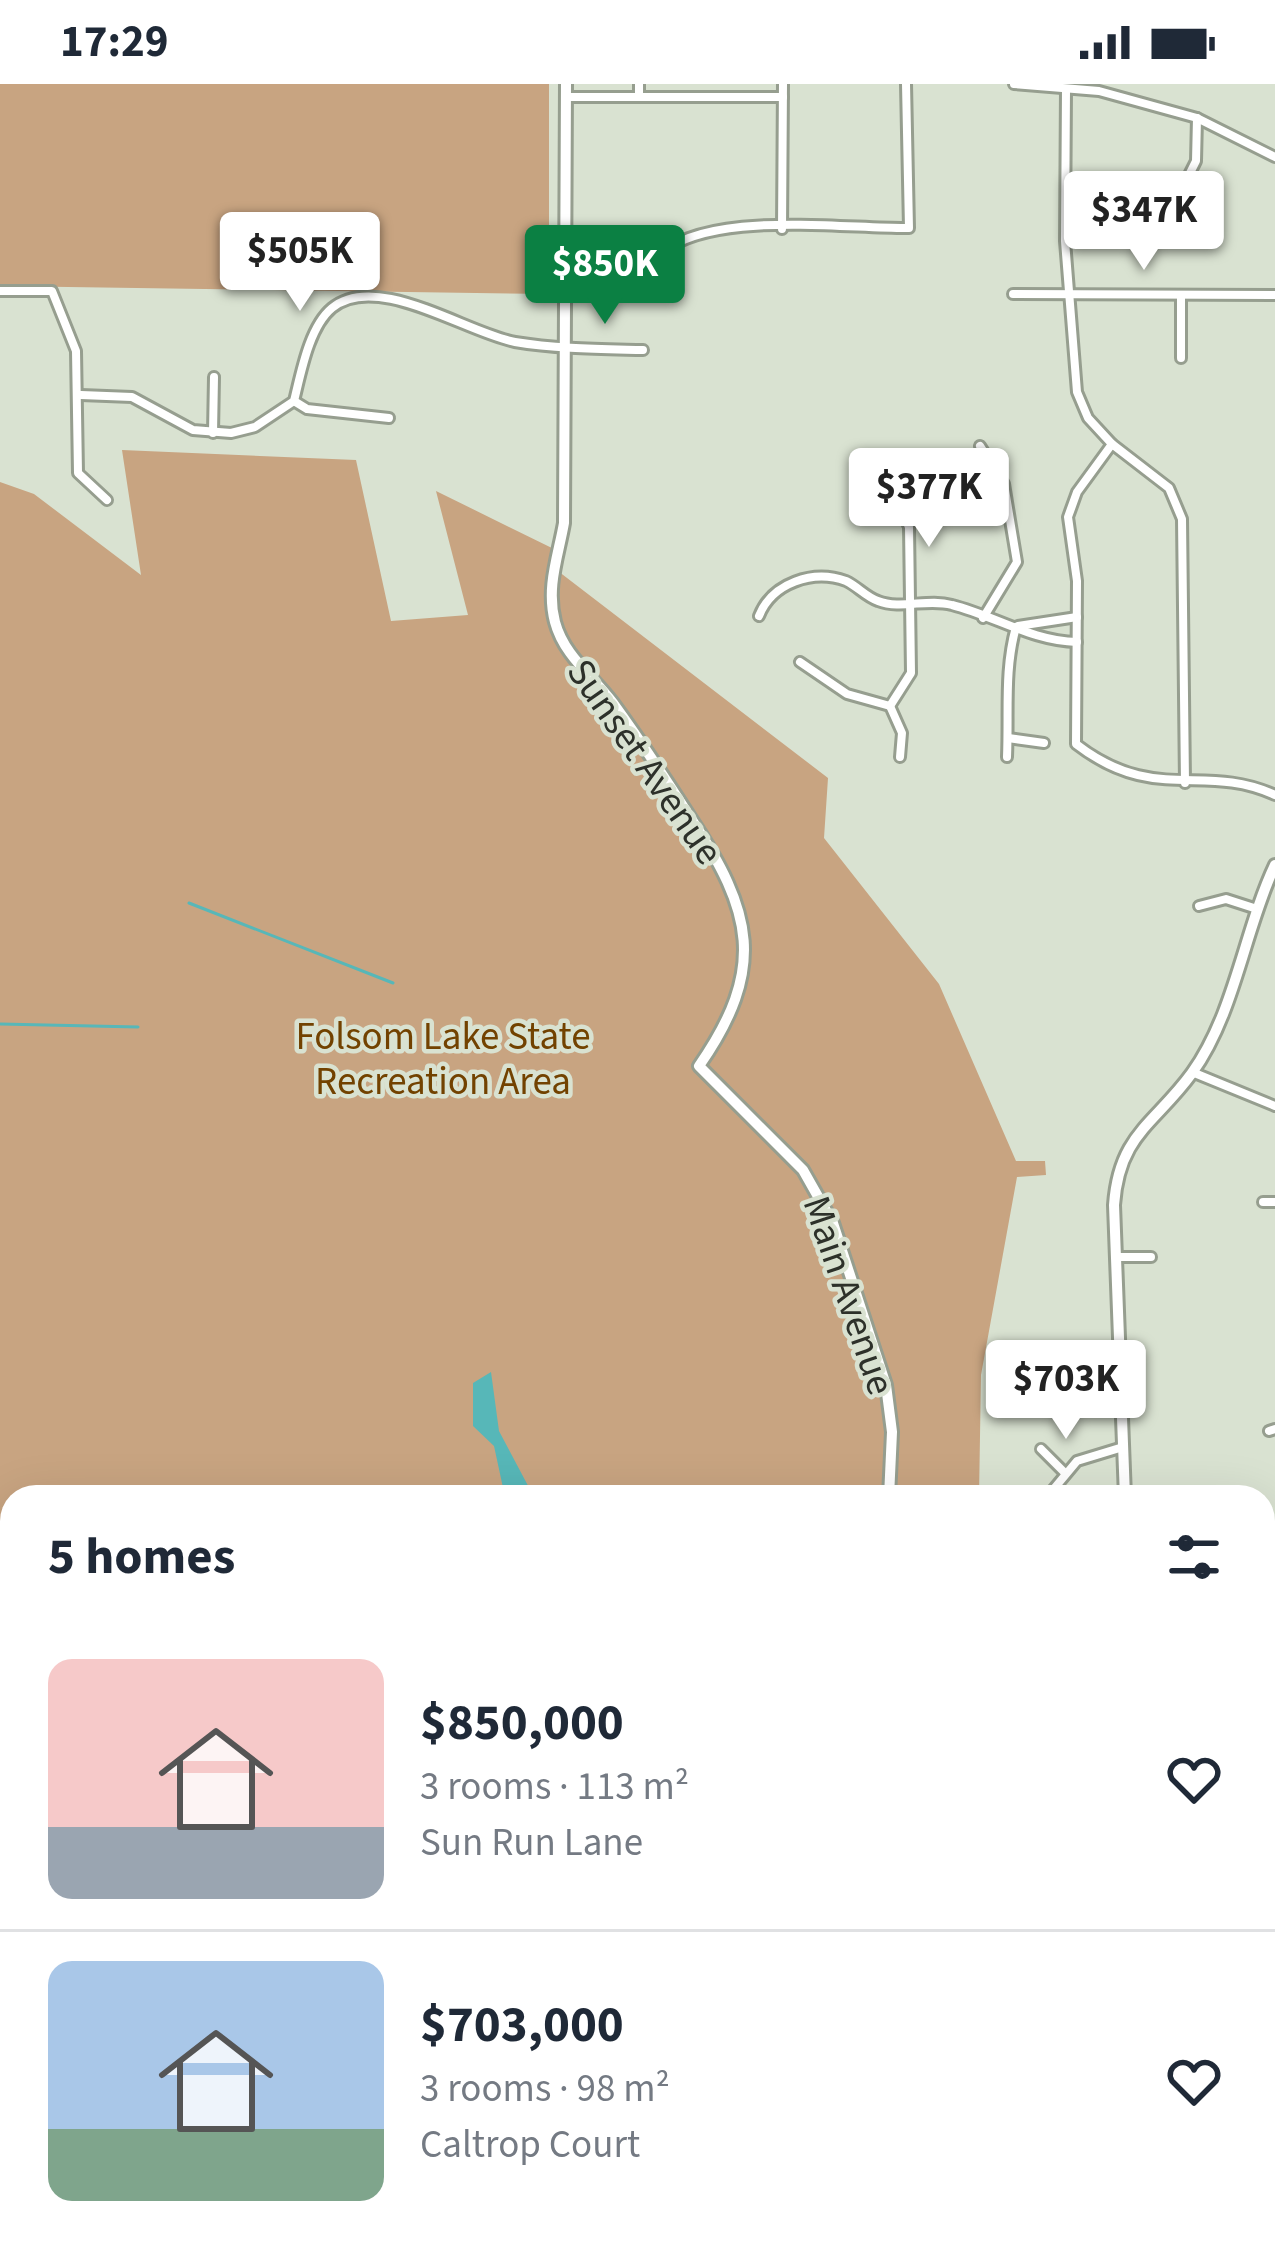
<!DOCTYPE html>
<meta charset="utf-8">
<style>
body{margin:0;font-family:"Source Sans 3",sans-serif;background:#f6f6f7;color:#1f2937;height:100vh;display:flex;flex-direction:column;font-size:45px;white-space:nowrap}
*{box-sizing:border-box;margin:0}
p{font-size:39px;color:#747a83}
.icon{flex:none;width:66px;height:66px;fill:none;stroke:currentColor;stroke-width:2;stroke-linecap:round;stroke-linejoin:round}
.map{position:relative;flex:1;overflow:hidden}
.sheet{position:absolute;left:0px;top:1401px;width:1275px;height:771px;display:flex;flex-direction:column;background:#fff;border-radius:36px 36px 0 0;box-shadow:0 12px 48px #0002}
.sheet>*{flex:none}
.price{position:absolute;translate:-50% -102px;padding:0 27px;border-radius:12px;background:#fff;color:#222;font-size:39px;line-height:78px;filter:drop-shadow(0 3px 6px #0008)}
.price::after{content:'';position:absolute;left:50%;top:72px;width:36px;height:27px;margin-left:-18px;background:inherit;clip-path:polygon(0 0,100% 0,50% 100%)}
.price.current{background:#0b8043;color:#fff}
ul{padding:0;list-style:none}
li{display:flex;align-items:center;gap:36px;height:300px;padding:0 48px}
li+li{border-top:3px solid #e0e1e3}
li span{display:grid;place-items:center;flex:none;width:336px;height:240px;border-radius:24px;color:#555}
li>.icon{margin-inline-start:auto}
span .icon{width:144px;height:144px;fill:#fffc;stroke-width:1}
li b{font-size:51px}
h2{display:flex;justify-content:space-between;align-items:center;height:144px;padding:0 48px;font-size:51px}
.status{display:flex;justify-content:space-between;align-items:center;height:84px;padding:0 60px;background:#fff;direction:ltr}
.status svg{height:33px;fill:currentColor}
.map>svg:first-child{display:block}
.green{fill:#c8a481}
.water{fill:#57b7b8}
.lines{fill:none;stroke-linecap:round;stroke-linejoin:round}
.stream{stroke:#57b7b8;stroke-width:3}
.minor-casing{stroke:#969e8f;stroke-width:14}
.tertiary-casing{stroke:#969e8f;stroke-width:16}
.minor{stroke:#fff;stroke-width:8}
.tertiary{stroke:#fff;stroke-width:10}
.labels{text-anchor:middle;stroke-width:9;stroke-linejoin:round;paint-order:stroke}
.street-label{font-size:39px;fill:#2d312a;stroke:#d9e2d1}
.park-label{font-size:39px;fill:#724200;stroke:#d9e2d1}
</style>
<div class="status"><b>17:29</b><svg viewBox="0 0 49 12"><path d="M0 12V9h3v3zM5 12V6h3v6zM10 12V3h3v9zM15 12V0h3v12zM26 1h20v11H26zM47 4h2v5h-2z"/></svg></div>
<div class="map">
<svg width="1275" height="2170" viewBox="0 0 1275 2170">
<rect width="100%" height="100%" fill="#d9e2d1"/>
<g class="green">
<path d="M 0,0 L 549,0 L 549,210 L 0,202 Z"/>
<path d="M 122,366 L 356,376 L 391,537 L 468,531 L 436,407 L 556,466 L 554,484 L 828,694 L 824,754 L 939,900 L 1016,1077 L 1045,1077 L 1046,1091 L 1017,1093 L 981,1291 L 979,1413 L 12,1413 L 12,2160 L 1182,2160 L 1186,2170 L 0,2170 L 0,398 L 34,410 L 141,491 Z"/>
<path d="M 1275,1443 L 1275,1572 L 1263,1572 L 1263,1446 Z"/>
</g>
<g class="water">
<path d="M 491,1288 L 499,1347 L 534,1413 L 505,1413 L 494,1362 L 473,1342 L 473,1299 Z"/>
<path d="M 1263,1577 L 1275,1612 L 1275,1638 L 1263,1644 Z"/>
</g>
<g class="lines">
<g class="stream">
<path d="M 189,819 L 393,899"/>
<path d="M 0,940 L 138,943"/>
</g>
<g class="minor-casing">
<g id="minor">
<path d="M 1014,0 L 1099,7 L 1197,34 L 1275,73"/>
<path d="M 1066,5 L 1065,157 L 1077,308 L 1088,334 L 1112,360 L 1169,404 L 1182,435 L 1185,699"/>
<path d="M 639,12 L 639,0"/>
<path d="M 566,13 L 783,13"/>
<path d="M 1189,91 L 1196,77 L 1197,34"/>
<path d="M 782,145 L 783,0"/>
<path d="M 654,176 C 700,124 842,145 909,144 L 906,0"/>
<path d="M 0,207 L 52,207 L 76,267 L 78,389 L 107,416"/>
<path d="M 1013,210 L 1275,211"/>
<path d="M 1181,274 L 1181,211"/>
<path d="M 81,311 L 132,313 L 193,346 L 231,349 L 255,343 L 294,317 C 301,289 309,243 332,224 C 376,187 467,249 515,258 C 557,265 601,265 643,266"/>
<path d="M 294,317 L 307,325 L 389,334"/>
<path d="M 213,349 L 214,293"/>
<path d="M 1112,360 L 1077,408 L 1068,433 L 1077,497 L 1076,660 C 1155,721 1203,678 1275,711"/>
<path d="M 980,362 L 1004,400 L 1017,478 L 983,534"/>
<path d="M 759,532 C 772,499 813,485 846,497 C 857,502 866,513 878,517 C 901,526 928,514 952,521 C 995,532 1032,557 1077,558"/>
<path d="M 1018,542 L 1077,533"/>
<path d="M 800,578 L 847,610 L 890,622"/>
<path d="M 890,622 L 911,589 L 909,443 L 900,423"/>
<path d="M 890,622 L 902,649 L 900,673"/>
<path d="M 1008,654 L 1044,659"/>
<path d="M 1007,673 C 1009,627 1004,586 1016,543"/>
<path d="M 1199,822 L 1226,815 L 1257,825"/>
<path d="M 1192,988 L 1275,1022"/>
<path d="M 1263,1118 L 1275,1118"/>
<path d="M 1116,1173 L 1151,1173"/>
<path d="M 1269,1347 L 1275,1345"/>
<path d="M 1041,1365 L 1064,1388"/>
<path d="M 1047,1413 L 1077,1377 L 1123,1363"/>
<path d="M 1263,1887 L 1275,1888"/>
<path d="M 1243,2160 L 1247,2170"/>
</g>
</g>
<g class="tertiary-casing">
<g id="tertiary">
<path d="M 566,0 L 564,439 C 558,473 546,503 555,538 C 564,572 593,592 613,619 C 640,656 665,694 690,733 C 753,828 767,884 699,982 L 803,1086 L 833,1139 L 886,1301 L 892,1348 L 889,1413"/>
<path d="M 1125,1413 L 1114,1121 C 1119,1050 1155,1040 1192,989 C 1235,929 1244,847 1275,781"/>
<path d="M 1263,1684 L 1275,1686"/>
</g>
</g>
<use href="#minor" class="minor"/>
<use href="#tertiary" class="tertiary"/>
</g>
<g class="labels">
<g class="street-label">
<text transform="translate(646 677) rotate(55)" y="14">Sunset Avenue</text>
<text transform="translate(850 1211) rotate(71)" y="14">Main Avenue</text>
</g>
<g class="park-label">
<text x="443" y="965">Folsom Lake State<tspan x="443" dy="45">Recreation Area</tspan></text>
</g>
</g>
</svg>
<b class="price" style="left:1144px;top:189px">$347K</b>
<b class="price" style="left:300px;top:230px">$505K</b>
<b class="price current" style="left:605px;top:243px">$850K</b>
<b class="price" style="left:929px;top:466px">$377K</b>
<b class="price" style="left:1066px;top:1358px">$703K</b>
<section class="sheet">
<h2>5 homes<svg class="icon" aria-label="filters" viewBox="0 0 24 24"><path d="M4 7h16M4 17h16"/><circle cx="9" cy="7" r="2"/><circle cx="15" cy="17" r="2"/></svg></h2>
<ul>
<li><span style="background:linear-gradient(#f6c9c9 70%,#9aa5b1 0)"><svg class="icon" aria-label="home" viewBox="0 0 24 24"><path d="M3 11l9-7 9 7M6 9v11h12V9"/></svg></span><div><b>$850,000</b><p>3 rooms · 113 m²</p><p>Sun Run Lane</p></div><svg class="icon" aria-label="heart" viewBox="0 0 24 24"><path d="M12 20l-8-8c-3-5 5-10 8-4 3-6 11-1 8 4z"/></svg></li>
<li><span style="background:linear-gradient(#a9c7e8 70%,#7fa58c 0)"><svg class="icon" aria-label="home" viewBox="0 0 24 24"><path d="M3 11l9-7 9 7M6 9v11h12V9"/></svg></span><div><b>$703,000</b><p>3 rooms · 98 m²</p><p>Caltrop Court</p></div><svg class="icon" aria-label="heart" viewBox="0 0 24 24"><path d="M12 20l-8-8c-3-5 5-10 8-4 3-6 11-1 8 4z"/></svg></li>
</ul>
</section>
</div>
